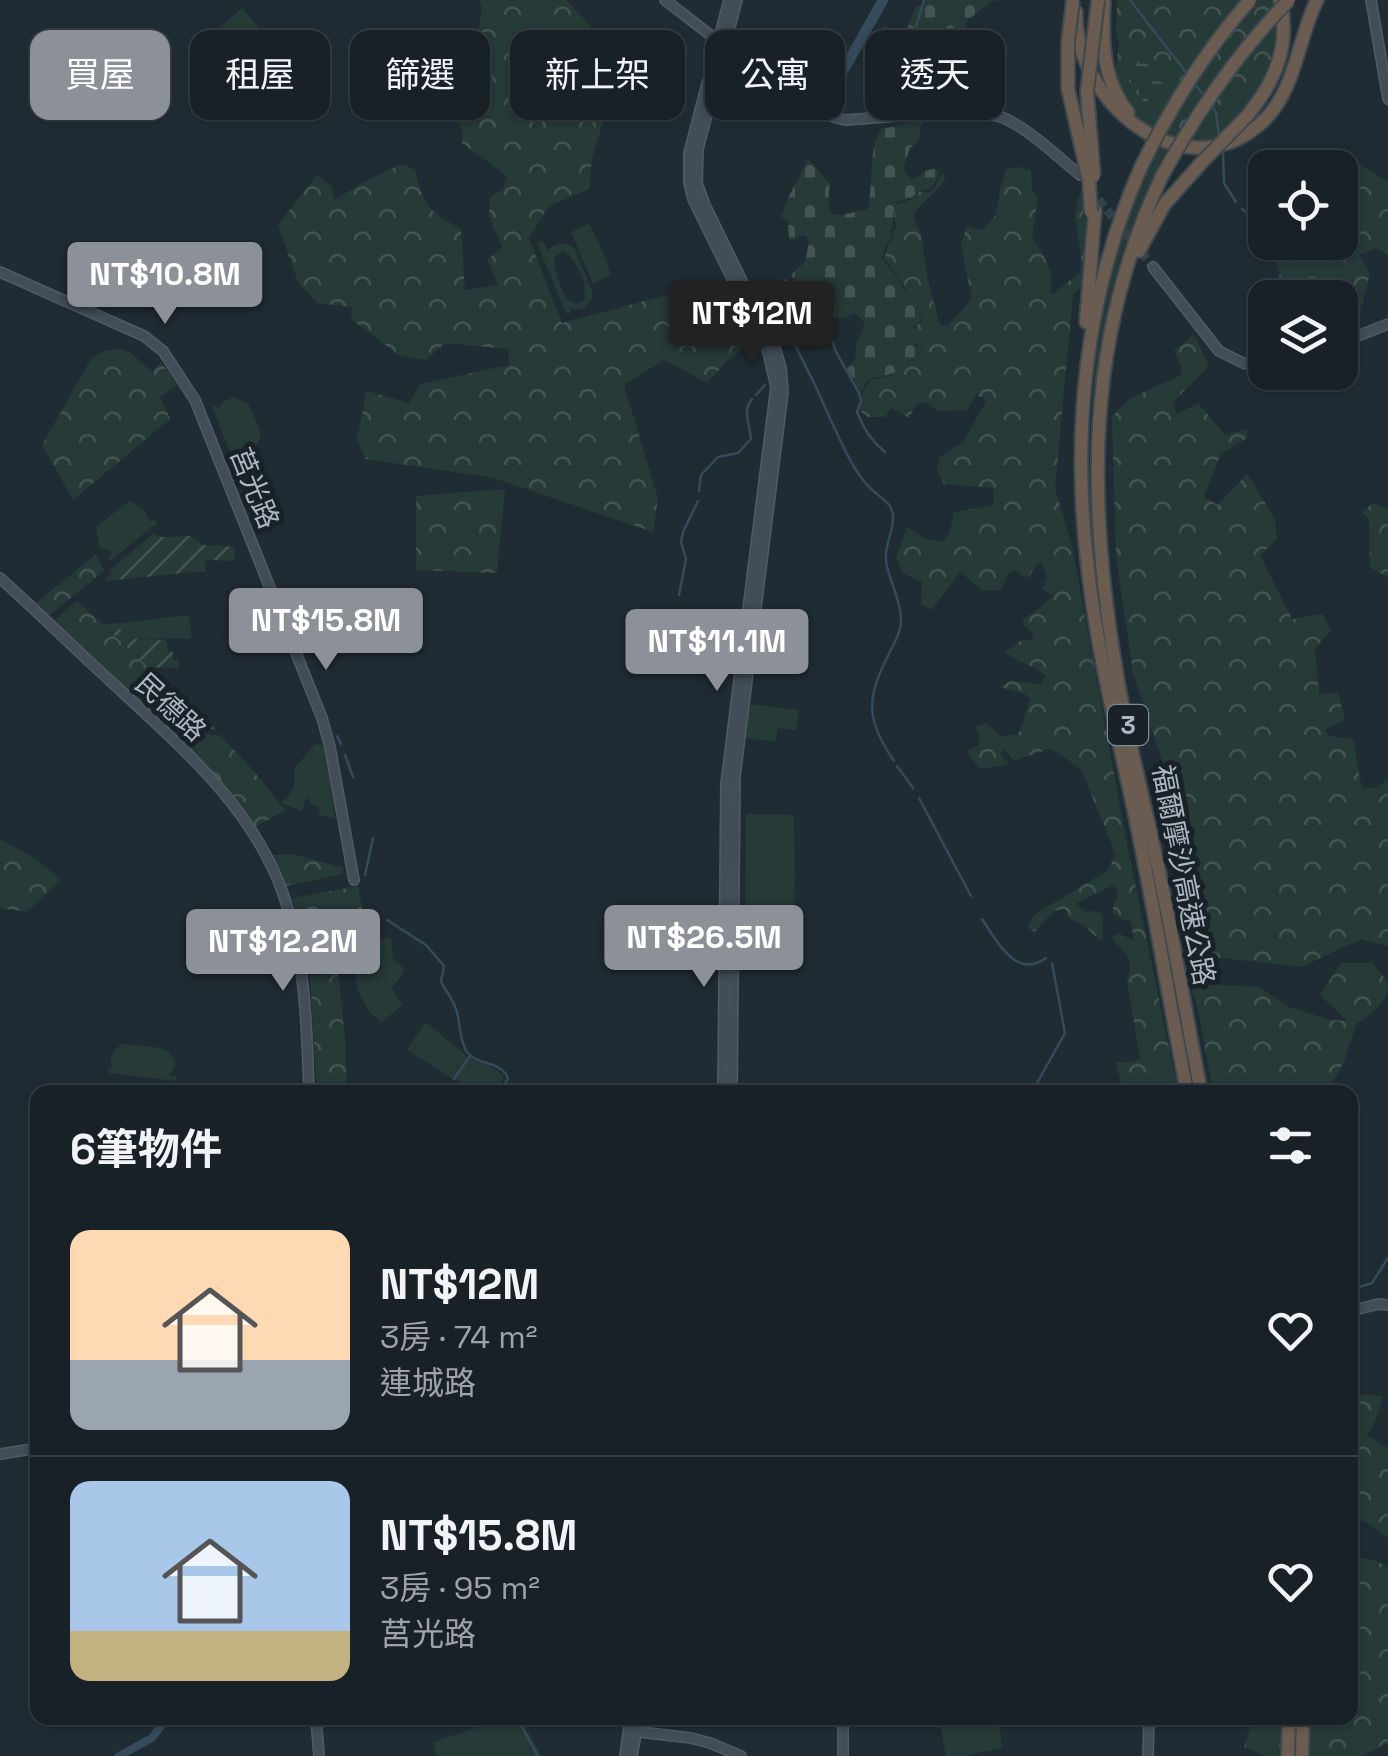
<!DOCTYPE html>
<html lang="zh-TW">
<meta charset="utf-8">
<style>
body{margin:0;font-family:"Space Grotesk","Noto Sans TC",sans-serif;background:#252e33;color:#f1f3f6;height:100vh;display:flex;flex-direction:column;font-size:38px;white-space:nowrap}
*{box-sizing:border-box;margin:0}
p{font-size:32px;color:#9fa3a7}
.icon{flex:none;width:55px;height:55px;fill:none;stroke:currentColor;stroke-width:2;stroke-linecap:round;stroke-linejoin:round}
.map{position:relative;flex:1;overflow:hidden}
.sheet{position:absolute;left:30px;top:1085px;width:1328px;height:640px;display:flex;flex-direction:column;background:#182127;border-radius:20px;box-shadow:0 2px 8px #0004,0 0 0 2px #363e44}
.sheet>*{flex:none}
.guide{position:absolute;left:30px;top:30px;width:1330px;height:90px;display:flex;gap:20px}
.controls{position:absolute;left:1248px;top:150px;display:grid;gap:20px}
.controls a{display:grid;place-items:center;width:110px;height:110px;border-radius:20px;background:#182127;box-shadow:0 2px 8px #0004,0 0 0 2px #363e44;font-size:50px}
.price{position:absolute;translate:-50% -85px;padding:0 22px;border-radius:10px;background:#8c9099;color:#fff;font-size:32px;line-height:65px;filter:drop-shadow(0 2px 5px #0008)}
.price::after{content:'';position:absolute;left:50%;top:60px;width:30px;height:22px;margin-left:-15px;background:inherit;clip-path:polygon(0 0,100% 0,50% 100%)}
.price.selected{background:#222;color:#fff}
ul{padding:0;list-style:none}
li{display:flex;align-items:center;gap:30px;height:250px;padding:0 40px}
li+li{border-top:2px solid #363e44}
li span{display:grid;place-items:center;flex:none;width:280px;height:200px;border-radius:20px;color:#555}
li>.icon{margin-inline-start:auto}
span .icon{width:120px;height:120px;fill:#fffc;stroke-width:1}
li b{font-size:42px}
h2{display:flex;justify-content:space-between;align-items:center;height:120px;padding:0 40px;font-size:42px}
.pill{padding:0 35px;border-radius:20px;background:#182127;box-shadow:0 2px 8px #0004,0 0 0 2px #363e44;font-size:35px;line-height:90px}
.pill.selected{background:#8c9099;color:#fff}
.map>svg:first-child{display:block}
.grass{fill:#263a37;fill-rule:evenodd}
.forest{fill:url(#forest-crowns)}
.wetland{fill:url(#wetland-marsh)}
.cemetery{fill:url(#cemetery-stones)}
.garden{fill:url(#garden-furrows)}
.water{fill:#354a5a}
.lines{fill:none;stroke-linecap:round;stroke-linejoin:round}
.stream{stroke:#354a5a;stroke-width:2.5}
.river{stroke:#354a5a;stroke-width:8}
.secondary-tunnel{stroke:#354149;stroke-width:9;stroke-dasharray:9 4.5;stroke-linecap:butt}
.secondary-casing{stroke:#515b63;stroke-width:12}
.highway-casing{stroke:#3e484f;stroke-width:16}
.secondary{stroke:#424d57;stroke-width:9}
.highway{stroke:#6a5c51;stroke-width:12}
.highway-bridge-casing{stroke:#3e484f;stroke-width:16;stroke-linecap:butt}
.highway-bridge{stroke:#6a5c51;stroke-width:12}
.labels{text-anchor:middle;stroke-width:10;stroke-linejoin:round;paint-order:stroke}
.shield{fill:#192229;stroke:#818b94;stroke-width:2.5}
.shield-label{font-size:25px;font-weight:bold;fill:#aeb8c2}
.street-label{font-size:28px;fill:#aeb8c2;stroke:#192229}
</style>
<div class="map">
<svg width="1388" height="1756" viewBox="0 0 1388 1756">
<defs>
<pattern id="forest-crowns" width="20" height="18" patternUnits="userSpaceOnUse" patternTransform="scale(2.5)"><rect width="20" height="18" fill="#263a37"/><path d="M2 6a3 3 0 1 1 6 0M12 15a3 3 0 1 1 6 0" fill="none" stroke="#435452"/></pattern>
<pattern id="wetland-marsh" width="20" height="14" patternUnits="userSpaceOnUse" patternTransform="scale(2.5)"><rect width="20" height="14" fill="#263a37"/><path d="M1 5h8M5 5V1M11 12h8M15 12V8" fill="none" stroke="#435452"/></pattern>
<pattern id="cemetery-stones" width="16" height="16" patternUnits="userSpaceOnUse" patternTransform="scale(2.5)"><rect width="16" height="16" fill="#263a37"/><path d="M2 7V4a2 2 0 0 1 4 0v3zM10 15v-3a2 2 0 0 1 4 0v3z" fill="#435452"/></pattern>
<pattern id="garden-furrows" width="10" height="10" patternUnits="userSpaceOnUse" patternTransform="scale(2.5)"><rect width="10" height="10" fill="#263a37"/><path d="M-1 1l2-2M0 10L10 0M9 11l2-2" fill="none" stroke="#435452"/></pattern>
</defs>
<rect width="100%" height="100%" fill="#202c34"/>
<g class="grass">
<path d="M 297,72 L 313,89 L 276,122 L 262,104 Z"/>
<path d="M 1159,145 L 1168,146 C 1147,190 1125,235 1114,282 C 1099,339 1098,400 1092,458 C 1091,391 1094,324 1114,259 C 1126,220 1142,182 1159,145 Z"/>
<path d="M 589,224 L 599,243 L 611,275 L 593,284 L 571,232 Z"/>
<path d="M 543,241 L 548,251 C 555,242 565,241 574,248 L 593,293 L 592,299 L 585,308 L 575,310 L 570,308 L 571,313 L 566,314 L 537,243 ZM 563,251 C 577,258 588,285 584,300 L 579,303 C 577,303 574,303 571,302 C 562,297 554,266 554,257 Z"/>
<path d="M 234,397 L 248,403 L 261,433 C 258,448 250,456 236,452 L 238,460 L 234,462 L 212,407 L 215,405 L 218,409 L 223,402 Z"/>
<path d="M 129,501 L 144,509 L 150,522 L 154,519 L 157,523 L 110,561 L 107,557 L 112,553 L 99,546 L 96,527 Z"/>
<path d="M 189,615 L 192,639 L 123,638 L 119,623 Z"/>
<path d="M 750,704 L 799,710 L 796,730 L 778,728 L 775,742 L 745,738 Z"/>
<path d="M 315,744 L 326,746 L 335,819 L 320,815 L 318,806 L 310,804 L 310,798 L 305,800 L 302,811 L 281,803 C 293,793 296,785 294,769 Z"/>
<path d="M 746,814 L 794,815 L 795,937 L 745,938 Z"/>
<path d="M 354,938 L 391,938 L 393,958 L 405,970 L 392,988 L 402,1005 L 381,1023 C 351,995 356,976 354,938 Z"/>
<path d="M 425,1022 C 440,1033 454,1047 470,1058 C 482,1066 494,1065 504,1077 L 497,1092 L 455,1080 L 407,1050 Z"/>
<path d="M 122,1044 L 162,1048 C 171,1053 173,1056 175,1066 L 169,1075 L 176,1076 L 176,1081 L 108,1073 L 109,1068 L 113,1068 C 108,1057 112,1051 122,1044 Z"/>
<path d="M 506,1718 L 520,1718 L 542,1756 L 436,1756 L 433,1742 Z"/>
<path d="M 939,1718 L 998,1718 L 1002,1748 L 964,1756 L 946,1756 Z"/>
</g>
<g class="forest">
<path d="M 480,0 L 566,0 L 594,30 L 609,104 L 592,157 L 589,189 L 549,206 L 529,238 L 562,323 L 678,292 L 686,329 L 706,331 L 746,346 L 728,360 L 707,383 L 664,360 L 624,385 L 658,498 L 653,532 L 494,478 L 366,459 L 357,440 L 367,391 L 409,403 L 420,384 L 509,365 L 508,349 L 445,343 L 426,360 L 400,356 L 351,319 L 352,307 L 317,303 L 298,282 L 278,225 L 317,175 L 331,186 L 335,200 L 360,184 L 402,164 L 415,170 C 424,206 428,211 461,229 L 465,290 L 499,285 L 487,260 L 502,247 L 489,217 L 490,197 L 503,189 L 507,176 L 462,143 L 462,131 L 455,112 L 461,89 L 450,79 L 467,47 L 477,41 L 482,8 Z"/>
<path d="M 1117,0 L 1277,0 L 1282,39 L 1264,88 L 1223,136 L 1203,144 L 1171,139 L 1141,123 L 1131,113 L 1115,79 L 1119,42 L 1116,36 Z"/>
<path d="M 242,8 L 288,61 L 290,67 L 254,97 L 207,39 Z"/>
<path d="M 1298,156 L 1346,156 L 1388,182 L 1388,255 L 1376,248 L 1359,255 L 1370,273 L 1359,317 L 1342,331 L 1340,330 L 1340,298 L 1289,297 L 1268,243 L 1340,242 L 1340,168 L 1288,167 Z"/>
<path d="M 1022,167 L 1031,172 L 1032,191 L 1038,197 L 1032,238 C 1044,255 1055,270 1050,292 L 1053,294 L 1080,272 C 1086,242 1065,219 1083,189 L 1087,235 L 1084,284 L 1073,294 L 1055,488 L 1072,546 L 1126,839 L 1178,1092 L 1123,1092 L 1116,1062 L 1134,1062 L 1140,1058 L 1127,980 C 1135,958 1126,954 1111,938 L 1118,933 L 1134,941 L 1131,921 L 1122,920 L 1112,912 L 1119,889 L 1112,886 L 1076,903 L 1085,912 L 1095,911 L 1102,914 L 1103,939 L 1099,940 L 1084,925 L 1069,918 L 1065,909 L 1054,911 L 1034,932 L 1028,928 L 1034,915 L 1107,871 L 1116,855 L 1081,769 L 1051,748 L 1014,761 L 1005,749 L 1000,754 L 1009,764 L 981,769 L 968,755 L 969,750 L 978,746 L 980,733 L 974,727 L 986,723 L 1002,737 L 1018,734 C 1025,723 1024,711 1031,700 L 1025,694 L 1000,687 L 1009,681 L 1042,684 L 1046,676 C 1034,665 1018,663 1005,652 L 1023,639 L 1031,640 L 1034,634 L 1023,625 L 1023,619 L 1041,607 L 1053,596 L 1042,589 L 1047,578 L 1042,563 L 1037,564 L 1029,577 L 1022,576 L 1015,570 L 1008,573 L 1001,590 L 983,591 L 960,572 L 931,610 L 921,604 L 922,582 L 903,573 L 896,558 L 907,527 L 924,538 L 943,542 L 950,532 L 954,512 L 994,505 L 993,488 L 944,484 L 937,470 L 940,457 L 964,441 L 986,401 L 983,397 L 976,396 L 967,410 L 937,411 L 925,402 L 916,404 L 909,418 L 891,408 L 885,417 L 868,417 L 861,412 C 857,398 864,392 870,380 L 890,376 L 908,365 L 924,345 L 923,338 L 915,345 L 914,336 L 907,332 C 915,329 923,322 923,313 L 917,312 L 916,307 L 919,303 L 916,292 L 912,298 C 902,285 896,271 884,259 L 888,244 L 893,239 L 892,232 L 896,228 L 894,209 L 897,204 L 910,200 L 920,191 L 928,193 L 934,189 L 942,173 L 946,175 C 940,193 922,199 913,216 L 921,234 L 927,276 L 940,325 L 947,326 L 968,304 L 971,296 L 961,244 L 967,226 L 982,230 L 996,215 L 1001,185 L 1007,169 Z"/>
<path d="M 1194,334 L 1209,366 L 1173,402 L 1177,414 L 1198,403 L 1225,435 L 1247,429 L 1247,438 L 1221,454 L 1204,497 L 1218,505 L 1247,474 L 1275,519 L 1277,539 L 1260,555 L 1292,619 L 1323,614 L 1331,631 L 1315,648 L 1319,694 L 1338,693 L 1345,720 L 1325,730 L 1329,736 L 1353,739 L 1362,789 L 1376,788 L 1388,779 L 1388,946 L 1361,939 L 1301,967 L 1187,954 L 1169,781 L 1133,673 L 1116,556 L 1112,416 L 1131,398 L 1181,375 L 1181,367 L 1174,351 Z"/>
<path d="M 120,349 L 131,353 L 152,372 L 161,362 L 177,385 L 160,397 L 170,419 L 73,500 L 42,445 L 91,359 L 103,351 Z"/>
<path d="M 505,489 L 497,573 L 416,570 L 416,496 Z"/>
<path d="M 1373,503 L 1388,508 L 1388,578 L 1370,567 L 1369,520 L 1362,512 Z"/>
<path d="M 96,554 L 104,571 L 47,617 L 35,604 Z"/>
<path d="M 77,601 L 215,729 L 168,728 L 53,622 Z"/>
<path d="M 196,734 L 220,735 L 252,769 L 285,810 L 254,828 L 213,773 L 176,735 Z"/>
<path d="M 0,839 L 38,860 L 61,880 L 27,912 L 0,908 Z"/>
<path d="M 292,854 L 343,868 L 343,874 L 286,886 L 273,855 Z"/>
<path d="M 358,886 L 363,915 L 351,915 L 354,967 L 309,973 L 293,898 Z"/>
<path d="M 640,918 L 657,928 L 658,940 L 673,941 L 674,944 L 658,945 L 656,960 L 620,962 L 618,940 L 607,922 L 609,920 L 623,931 Z"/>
<path d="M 1341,963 L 1372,963 C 1376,969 1385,977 1388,984 C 1388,1003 1370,1016 1357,1023 L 1343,1064 L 1327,1092 L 1213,1092 L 1198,1009 L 1190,983 L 1259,987 L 1288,1007 L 1331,1020 L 1347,1021 L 1320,995 Z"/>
<path d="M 338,972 L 345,1038 L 347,1092 L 317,1092 L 310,976 Z"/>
<path d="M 1351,1394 L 1383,1396 L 1376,1420 L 1367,1435 L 1388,1449 L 1388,1538 L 1368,1523 L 1350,1517 L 1350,1457 L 1358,1456 L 1350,1421 Z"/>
<path d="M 1350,1555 L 1379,1562 L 1388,1568 L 1388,1744 L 1385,1744 L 1363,1756 L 1310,1756 L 1310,1718 L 1350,1718 Z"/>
<path d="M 1258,1718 L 1281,1718 L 1282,1756 L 1267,1756 L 1244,1748 L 1249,1730 Z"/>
</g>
<path class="wetland" d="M 1140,58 C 1154,61 1151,68 1157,78 C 1161,83 1169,88 1174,91 L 1174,98 C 1154,113 1135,101 1130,78 Z"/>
<g class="cemetery">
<path d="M 926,0 L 999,0 L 990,2 L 968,20 L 965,24 L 970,31 L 957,39 L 948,32 L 938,39 C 938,44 938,51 935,55 C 927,69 894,85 879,93 L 877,90 L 869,93 L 866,85 L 873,74 C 893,69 894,79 906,56 L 877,38 L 884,25 L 904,37 L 916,6 L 922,7 Z"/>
<path d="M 925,119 L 920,127 L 919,141 L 910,148 L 903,168 L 911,180 C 923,173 926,167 941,170 C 934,180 936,193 921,190 L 911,198 L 897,202 C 891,212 896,221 890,231 L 892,237 L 886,244 L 882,259 C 896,271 899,286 912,298 L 916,290 L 919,303 L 915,308 L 917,312 L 922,313 C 922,323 914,328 907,332 L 914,336 L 915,346 L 917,347 L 919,341 L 923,339 L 924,345 C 918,351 913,359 907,365 C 897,375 881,376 868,379 L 861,393 L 847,369 L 855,360 L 857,341 L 865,323 L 856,313 L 848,315 L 845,318 C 820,320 816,311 795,300 L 792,274 L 805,262 L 809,242 L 806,236 L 799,236 L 789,242 L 788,220 L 781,217 L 787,200 L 808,159 L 830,184 C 824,227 836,215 868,209 C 873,186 869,144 882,128 C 896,128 910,120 925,119 Z"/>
</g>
<g class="garden">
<path d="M 153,534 L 162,537 L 191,536 L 204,545 L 235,547 L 234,561 L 207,560 L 204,571 L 105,581 L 111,573 L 110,570 Z"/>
<path d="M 119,623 L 123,638 L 166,640 L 168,651 L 173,652 L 173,660 L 179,660 L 179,668 L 148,667 L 103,624 Z"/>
</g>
<path class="water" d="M 877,0 L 889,0 L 827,110 L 817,107 Z"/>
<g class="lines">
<g class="stream">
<path d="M 1130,0 L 1188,75"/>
<path d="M 1193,82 L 1204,95"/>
<path d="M 865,83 L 877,70 L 893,72 L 898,69 L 912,40 L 924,0"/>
<path d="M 1211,105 L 1216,112 L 1219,136"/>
<path d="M 1223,151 L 1224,183 L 1236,202"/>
<path d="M 1242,209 L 1260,223 L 1260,240 L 1272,248"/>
<path d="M 1280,275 L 1282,281"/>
<path d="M 784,280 C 801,292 786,296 793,311 C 796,318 804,325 811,330 L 829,327 L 835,350 L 859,393 L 861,401 L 857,412 C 863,428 871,441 885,452"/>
<path d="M 770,283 C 780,317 797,349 813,381 C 827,410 839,442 856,470 C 860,476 865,483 870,488 C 879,497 892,502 893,516 C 894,532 884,545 886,561 C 889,581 901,600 901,620 C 901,633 893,645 888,656 C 865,699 867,722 894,761"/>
<path d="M 1283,285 L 1289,298"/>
<path d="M 756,395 L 765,385"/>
<path d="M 699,491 L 701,475 L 718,457 L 738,453 L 751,439 C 750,424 742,412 752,399"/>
<path d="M 679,595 L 686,559 L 681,542 L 683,532 L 698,501"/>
<path d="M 337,736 L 341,744"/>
<path d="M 345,755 L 353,777"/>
<path d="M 897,766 L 913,788"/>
<path d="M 919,798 L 971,896"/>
<path d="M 365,875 L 373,838"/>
<path d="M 982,919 C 996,940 1016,980 1046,958"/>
<path d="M 387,920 L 426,945 L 444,966 L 441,982 C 447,992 454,1001 457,1012 C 460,1024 460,1043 467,1052 C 479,1067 500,1060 508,1078 L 501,1092"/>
<path d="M 454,1079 L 470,1056"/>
<path d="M 1032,1092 L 1065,1033 L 1052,963"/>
<path d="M 1350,1294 L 1353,1289 L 1372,1283 L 1388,1258"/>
<path d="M 517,1718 L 538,1756"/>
</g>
<path class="river" d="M 119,1756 L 152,1738 L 167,1718"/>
<path class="secondary-tunnel" d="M 1090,189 L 1153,267"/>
<g class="secondary-casing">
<g id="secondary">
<path d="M 665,0 L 718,41 C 737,65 815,116 846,120 C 880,118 976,107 1004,118 C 1030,130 1058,157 1080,175"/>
<path d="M 1371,0 L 1388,99"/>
<path d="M 1153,267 L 1219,351 L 1243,363 L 1265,367"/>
<path d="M 0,272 L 144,336 L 163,351 L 195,400 L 322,718 L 330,747 L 354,880"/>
<path d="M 1340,343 L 1388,324"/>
<path d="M 0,578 C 40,614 78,652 118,688 C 182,748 249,804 281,888 C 305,952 307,1025 309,1092"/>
<path d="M 723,1092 L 726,784 L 776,387 L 768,352 L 693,199 L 689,183 L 689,153 L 729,0"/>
<path d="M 732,1092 L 735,776 L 783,392 L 781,368 L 776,351 L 705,205 L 697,183 L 698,149 L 737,0"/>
<path d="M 1350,1311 L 1379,1304 L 1388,1305"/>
<path d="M 0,1454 L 38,1448"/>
<path d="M 316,1718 L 319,1756"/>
<path d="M 625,1718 L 640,1732 L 691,1738 L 710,1743 L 741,1756"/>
<path d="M 843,1718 L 843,1756"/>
<path d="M 625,1756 L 630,1719"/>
<path d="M 632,1756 L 639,1718"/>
<path d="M 1148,1756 L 1149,1718"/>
</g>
</g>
<g class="highway-casing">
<g id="highway">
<path d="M 1104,0 C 1102,39 1102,80 1128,112"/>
<path d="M 1076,12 C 1074,101 1182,192 1260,124 C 1296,93 1297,40 1317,0"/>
<path d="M 1261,97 C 1281,67 1289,36 1280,0"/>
<path d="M 1141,167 C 1085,294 1071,432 1088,569 C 1097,652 1118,734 1135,816 C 1154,908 1169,1000 1187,1092"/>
<path d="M 1162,176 C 1085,338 1087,502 1117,675 C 1128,742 1146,809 1160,876 C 1175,948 1187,1020 1201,1092"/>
<path d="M 1139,251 L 1164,205 L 1202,162"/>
<path d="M 1086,322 L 1095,211"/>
<path d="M 1288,1756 L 1289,1718"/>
<path d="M 1302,1756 L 1303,1718"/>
</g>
</g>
<use href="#secondary" class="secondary"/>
<use href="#highway" class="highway"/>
<g class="highway-bridge-casing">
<g id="highway-bridge">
<path d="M 1073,0 L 1068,42 L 1068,89 L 1089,181 L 1091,212"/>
<path d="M 1202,162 L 1248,115 L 1261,97"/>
<path d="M 1141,167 C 1171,106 1205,51 1250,0"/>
<path d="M 1094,176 L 1087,91 L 1098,0"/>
<path d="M 1162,176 C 1197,112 1237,53 1289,0"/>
</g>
</g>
<use href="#highway-bridge" class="highway-bridge"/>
</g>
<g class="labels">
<rect class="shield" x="1108" y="705" width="40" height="40" rx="8"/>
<g class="shield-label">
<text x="1128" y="734">3</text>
</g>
<g class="street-label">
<text transform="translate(255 488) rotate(68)" y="10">莒光路</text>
<text transform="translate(171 707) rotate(43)" y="10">民德路</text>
<text transform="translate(1184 875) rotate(79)" y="10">福爾摩沙高速公路</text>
</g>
</g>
</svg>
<div class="controls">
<a><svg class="icon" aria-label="locate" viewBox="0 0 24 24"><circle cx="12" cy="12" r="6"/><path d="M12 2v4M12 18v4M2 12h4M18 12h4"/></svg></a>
<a><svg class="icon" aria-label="layers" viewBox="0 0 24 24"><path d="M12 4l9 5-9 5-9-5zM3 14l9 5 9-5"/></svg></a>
</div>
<b class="price" style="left:165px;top:327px">NT$10.8M</b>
<b class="price selected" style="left:752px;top:366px">NT$12M</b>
<b class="price" style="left:326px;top:673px">NT$15.8M</b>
<b class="price" style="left:717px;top:694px">NT$11.1M</b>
<b class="price" style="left:704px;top:990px">NT$26.5M</b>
<b class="price" style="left:283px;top:994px">NT$12.2M</b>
<div class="guide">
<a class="pill selected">買屋</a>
<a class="pill">租屋</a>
<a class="pill">篩選</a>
<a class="pill">新上架</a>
<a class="pill">公寓</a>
<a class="pill">透天</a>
</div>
<section class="sheet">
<h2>6筆物件<svg class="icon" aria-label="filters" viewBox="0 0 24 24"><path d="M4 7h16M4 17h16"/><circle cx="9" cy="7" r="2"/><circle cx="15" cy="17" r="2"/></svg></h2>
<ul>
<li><span style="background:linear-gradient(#ffd9b3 65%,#9aa5b1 0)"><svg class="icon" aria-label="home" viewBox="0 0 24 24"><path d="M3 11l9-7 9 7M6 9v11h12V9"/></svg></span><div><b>NT$12M</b><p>3房 · 74 m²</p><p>連城路</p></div><svg class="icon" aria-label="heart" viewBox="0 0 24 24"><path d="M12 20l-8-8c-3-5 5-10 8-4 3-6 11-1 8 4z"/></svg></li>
<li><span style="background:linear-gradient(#a9c7e8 75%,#c2b280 0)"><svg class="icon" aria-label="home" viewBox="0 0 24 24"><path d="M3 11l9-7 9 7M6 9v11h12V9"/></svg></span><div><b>NT$15.8M</b><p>3房 · 95 m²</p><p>莒光路</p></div><svg class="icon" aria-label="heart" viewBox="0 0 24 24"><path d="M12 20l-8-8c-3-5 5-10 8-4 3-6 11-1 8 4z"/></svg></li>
</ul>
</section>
</div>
